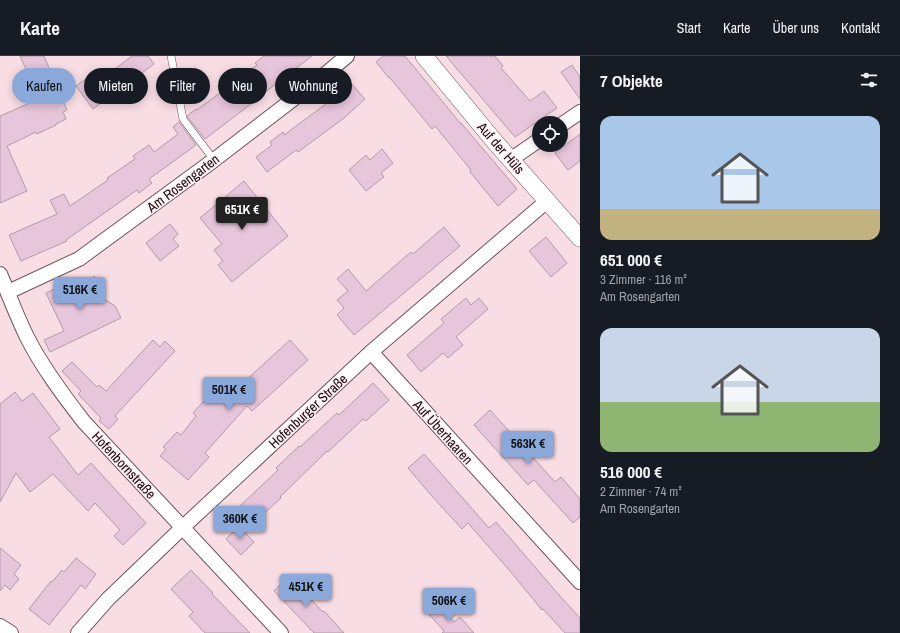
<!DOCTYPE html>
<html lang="de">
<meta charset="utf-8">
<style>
body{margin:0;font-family:"Archivo Narrow",sans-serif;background:#20242c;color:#f1f3f6;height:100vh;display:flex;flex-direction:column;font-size:15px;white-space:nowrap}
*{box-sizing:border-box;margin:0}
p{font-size:13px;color:#9ea1a6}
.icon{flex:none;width:22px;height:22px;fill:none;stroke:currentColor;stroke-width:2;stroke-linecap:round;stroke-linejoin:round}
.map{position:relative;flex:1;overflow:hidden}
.side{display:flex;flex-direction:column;background:#171b24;width:320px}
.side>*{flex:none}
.guide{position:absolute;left:12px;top:12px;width:380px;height:36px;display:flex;gap:8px}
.controls{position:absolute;left:532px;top:60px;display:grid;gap:8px}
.controls a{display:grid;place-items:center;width:36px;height:36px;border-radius:50%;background:#171b24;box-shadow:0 2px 10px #0003;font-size:20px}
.price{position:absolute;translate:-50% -34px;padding:0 9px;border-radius:4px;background:#8ba8da;color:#111;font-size:13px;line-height:26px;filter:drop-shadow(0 1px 2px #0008)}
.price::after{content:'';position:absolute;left:50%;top:24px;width:12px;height:9px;margin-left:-6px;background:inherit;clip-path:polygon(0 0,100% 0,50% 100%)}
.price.on{background:#222;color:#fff}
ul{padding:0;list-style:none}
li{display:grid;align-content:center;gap:8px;height:212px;padding:0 20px}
li span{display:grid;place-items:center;height:124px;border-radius:12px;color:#555}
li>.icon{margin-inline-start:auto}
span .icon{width:72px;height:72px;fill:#fffc;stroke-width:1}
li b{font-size:17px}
h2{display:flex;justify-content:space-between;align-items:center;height:48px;padding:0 20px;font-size:17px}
.pill{padding:0 14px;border-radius:18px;background:#171b24;box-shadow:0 2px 10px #0003;font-size:14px;line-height:36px}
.pill.on{background:#8ba8da;color:#111}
header{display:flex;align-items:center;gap:24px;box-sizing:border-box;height:56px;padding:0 20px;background:#171b24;border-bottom:1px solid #363941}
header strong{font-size:19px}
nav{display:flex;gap:22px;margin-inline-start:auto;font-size:14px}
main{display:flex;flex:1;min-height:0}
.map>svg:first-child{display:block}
.building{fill:#e7c5da;stroke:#b19ba9}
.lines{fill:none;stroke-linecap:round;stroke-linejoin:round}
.service-casing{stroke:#6c555b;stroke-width:8}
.minor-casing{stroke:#6c555b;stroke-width:16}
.tertiary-casing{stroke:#6c555b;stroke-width:18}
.service{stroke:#fff;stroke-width:7}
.minor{stroke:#fff;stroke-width:14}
.tertiary{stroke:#fff;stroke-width:17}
.labels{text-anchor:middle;stroke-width:3;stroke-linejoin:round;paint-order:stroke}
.street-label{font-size:14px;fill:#170e10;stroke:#ffeef2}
</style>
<header>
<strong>Karte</strong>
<nav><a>Start</a><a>Karte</a><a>Über uns</a><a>Kontakt</a></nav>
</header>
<main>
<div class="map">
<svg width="580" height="577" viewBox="0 0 580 577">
<rect width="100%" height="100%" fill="#f9dde4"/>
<g class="building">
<path d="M 20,0 L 44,0 L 67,54 L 63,56 L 66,63 L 56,68 L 56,69 L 37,78 L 36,76 L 7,90 L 27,135 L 0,147 L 0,60 L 30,47 L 27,41 L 36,36 Z"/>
<path d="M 132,0 L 148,0 L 154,8 L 93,53 L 76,30 L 94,17 L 99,25 Z"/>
<path d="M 264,0 L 312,0 L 255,44 L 255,45 L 205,83 L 187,60 L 196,53 L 197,54 L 257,9 L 255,7 Z"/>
<path d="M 383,0 L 405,0 L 461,68 L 461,67 L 517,133 L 498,150 L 470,116 L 471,114 L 435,70 L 432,73 L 390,22 L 389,22 L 376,6 Z"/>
<path d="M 446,0 L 495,0 L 503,10 L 501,12 L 530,45 L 544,35 L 557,52 L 515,81 Z"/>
<path d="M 572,9 L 580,21 L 580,43 L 561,16 Z"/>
<path d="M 349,25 L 365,43 L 344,62 L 298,96 L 296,94 L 267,116 L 256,101 L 272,89 L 270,86 L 283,76 L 284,79 L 338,39 L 336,37 Z"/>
<path d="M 179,66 L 196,89 L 149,123 L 152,127 L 139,137 L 137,134 L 66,184 L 67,185 L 21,205 L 9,179 L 57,158 L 50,144 L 64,138 L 70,150 L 108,124 L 107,122 L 135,103 L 133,100 L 149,89 L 154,96 L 178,78 L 173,71 Z"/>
<path d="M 580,78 L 580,105 L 568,114 L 555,97 Z"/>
<path d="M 382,93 L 393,107 L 381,117 L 384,121 L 366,135 L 349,114 L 366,99 L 370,104 Z"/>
<path d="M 244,125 L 288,180 L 232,226 L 218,209 L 223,205 L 214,194 L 222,188 L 200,162 Z"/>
<path d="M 170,168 L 178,178 L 173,183 L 179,190 L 160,205 L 146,187 Z"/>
<path d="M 444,171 L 460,190 L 354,279 L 337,259 L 344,252 L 337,244 L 348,235 L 337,223 L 348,213 L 366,235 L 411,196 L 413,198 Z"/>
<path d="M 546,181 L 567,207 L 551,221 L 529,195 Z"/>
<path d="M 94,220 L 104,229 L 96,238 L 115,250 L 121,262 L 50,296 L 44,284 L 64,275 L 46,237 L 80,222 L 84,230 L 88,224 L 90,225 Z"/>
<path d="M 466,242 L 471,249 L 479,242 L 488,253 L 456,281 L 463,289 L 448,302 L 443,297 L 421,316 L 407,299 L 444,267 L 441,263 Z"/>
<path d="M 153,284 L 160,291 L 165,285 L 175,295 L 115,360 L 118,363 L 109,373 L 99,365 L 101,362 L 78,338 L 81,335 L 62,315 L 72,306 L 97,331 L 99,329 L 106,335 Z"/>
<path d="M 290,284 L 308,304 L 252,355 L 247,350 L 205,397 L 209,401 L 188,424 L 160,400 L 166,393 L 163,391 L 177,376 L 181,379 L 196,360 L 193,357 L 211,337 L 221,347 Z"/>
<path d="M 373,327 L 389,344 L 366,365 L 363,363 L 328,396 L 327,395 L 280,441 L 281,442 L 254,467 L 239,451 L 278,414 L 276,412 L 299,390 L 300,391 L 337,357 L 339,359 Z"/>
<path d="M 15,336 L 22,345 L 33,337 L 60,373 L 49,381 L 78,419 L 91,407 L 146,467 L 123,489 L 114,480 L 120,474 L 95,447 L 88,455 L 53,418 L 30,436 L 16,417 L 0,446 L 0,348 Z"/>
<path d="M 490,354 L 555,426 L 561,421 L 580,443 L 580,461 L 573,467 L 534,424 L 528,429 L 474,369 Z"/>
<path d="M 424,398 L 489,472 L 496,466 L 517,490 L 559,539 L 580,562 L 580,577 L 565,577 L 543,553 L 542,554 L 510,515 L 468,467 L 462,473 L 430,438 L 408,412 Z"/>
<path d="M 239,470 L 254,486 L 241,499 L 226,483 Z"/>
<path d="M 0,492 L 21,509 L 14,518 L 19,523 L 10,534 L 5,529 L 0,535 Z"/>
<path d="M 76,502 L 96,518 L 85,533 L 81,529 L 49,569 L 29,553 L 51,525 L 52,526 L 62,514 L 64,516 Z"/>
<path d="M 191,514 L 213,537 L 212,538 L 250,577 L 205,577 L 189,560 L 193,556 L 171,533 Z"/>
<path d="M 289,520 L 323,556 L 324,555 L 344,577 L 314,577 L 274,535 Z"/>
<path d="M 438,548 L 454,566 L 460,561 L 474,577 L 442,577 L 444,575 L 428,557 Z"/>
</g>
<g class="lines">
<g class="service-casing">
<path id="service" d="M 171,0 L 183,63 L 214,104"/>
</g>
<g class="minor-casing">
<g id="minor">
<path d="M 561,69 L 580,56"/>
<path d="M 510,104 L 539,84"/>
<path d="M 0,218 C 9,239 17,261 27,281 C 42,311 63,339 84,366 L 281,577"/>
<path d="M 8,236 L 79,203 L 214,104 L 322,21 L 347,0"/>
<path d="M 371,296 L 580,526"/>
<path d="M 0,570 L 11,577"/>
<path d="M 78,577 L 108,543 L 182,472 L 371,296 L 547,145"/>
</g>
</g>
<g class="tertiary-casing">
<path id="tertiary" d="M 424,0 L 495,86 L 580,182"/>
</g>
<use href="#service" class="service"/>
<use href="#minor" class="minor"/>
<use href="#tertiary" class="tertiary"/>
</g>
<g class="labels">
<g class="street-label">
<text transform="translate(501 92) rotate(49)" y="5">Auf der Hüls</text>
<text transform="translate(183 127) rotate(-37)" y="5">Am Rosengarten</text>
<text transform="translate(308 355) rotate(-43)" y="5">Hofenburger Straße</text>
<text transform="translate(443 376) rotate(48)" y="5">Auf Überhaaren</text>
<text transform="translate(124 409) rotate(47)" y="5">Hofenbornstraße</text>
</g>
</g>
</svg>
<div class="controls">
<a><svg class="icon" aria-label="locate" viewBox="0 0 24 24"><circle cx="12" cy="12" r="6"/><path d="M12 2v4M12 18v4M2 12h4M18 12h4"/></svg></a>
</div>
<b class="price on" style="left:242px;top:175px">651K €</b>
<b class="price" style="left:80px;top:255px">516K €</b>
<b class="price" style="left:229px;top:355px">501K €</b>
<b class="price" style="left:528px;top:409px">563K €</b>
<b class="price" style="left:240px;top:484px">360K €</b>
<b class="price" style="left:306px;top:552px">451K €</b>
<b class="price" style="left:449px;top:566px">506K €</b>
<div class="guide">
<a class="pill on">Kaufen</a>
<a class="pill">Mieten</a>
<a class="pill">Filter</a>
<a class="pill">Neu</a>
<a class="pill">Wohnung</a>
</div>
</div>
<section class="side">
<h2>7 Objekte<svg class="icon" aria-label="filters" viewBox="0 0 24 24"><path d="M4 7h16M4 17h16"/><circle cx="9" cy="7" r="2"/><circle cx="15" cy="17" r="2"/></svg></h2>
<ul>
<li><span style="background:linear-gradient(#a9c7e8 75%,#c2b280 0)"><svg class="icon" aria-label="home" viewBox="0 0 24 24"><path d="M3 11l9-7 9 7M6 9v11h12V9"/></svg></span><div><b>651 000 €</b><p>3 Zimmer · 116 m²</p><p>Am Rosengarten</p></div></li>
<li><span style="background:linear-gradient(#c9d6e8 60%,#8fb573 0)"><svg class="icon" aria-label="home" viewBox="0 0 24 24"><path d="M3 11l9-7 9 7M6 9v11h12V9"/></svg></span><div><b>516 000 €</b><p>2 Zimmer · 74 m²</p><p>Am Rosengarten</p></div></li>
</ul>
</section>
</main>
